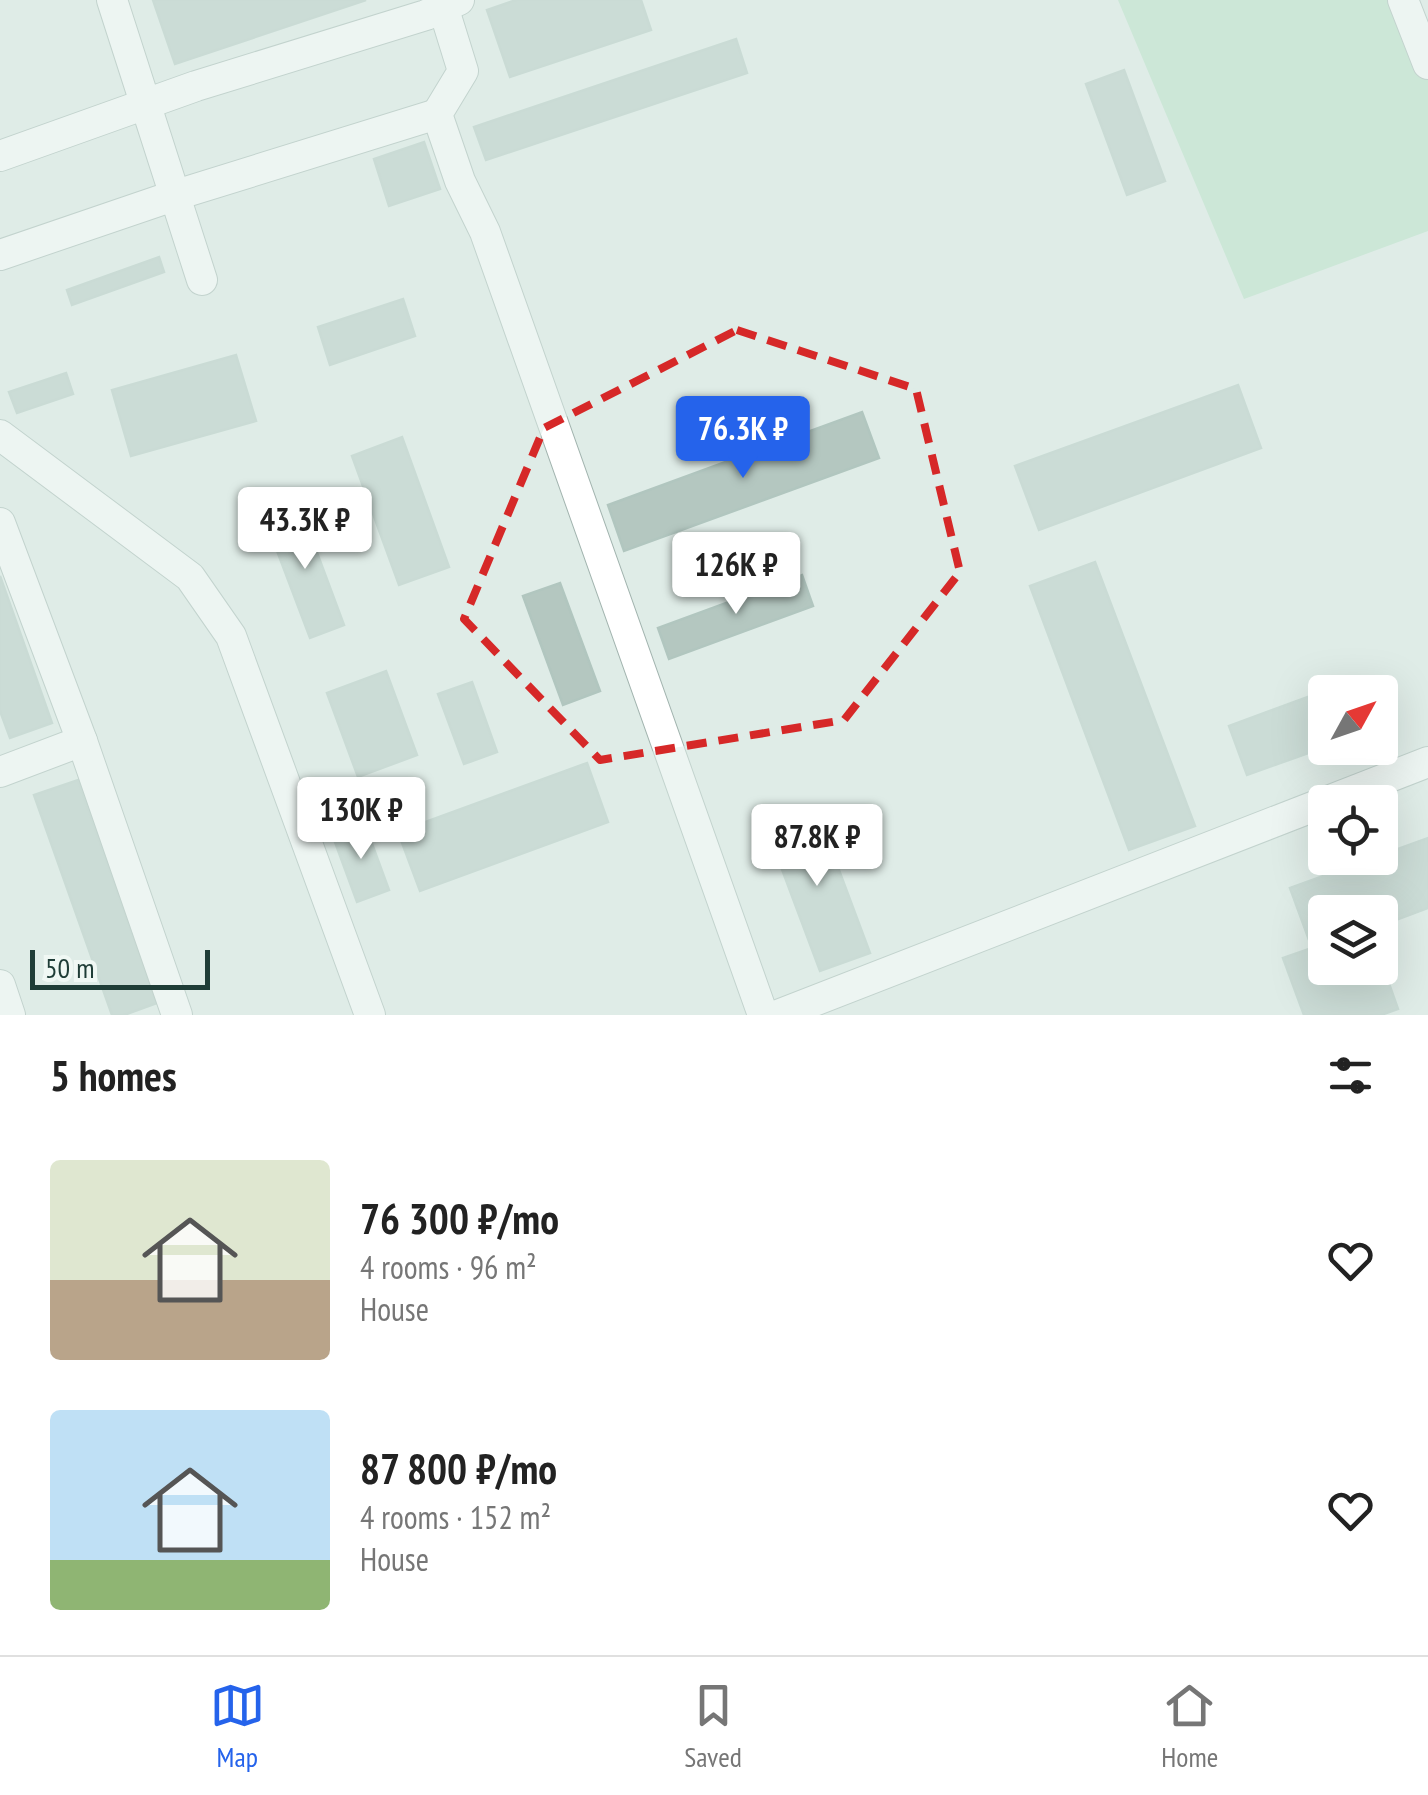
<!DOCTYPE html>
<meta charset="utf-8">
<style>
body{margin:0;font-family:"PT Sans Narrow",sans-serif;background:#f2f2f2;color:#222;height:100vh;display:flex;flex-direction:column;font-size:38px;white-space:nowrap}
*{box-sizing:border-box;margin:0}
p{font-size:32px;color:#767676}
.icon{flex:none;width:55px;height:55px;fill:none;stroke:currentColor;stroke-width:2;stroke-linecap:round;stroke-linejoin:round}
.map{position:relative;height:1015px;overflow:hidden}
.sheet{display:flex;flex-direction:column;background:#fff;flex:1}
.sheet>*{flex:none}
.needle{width:65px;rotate:50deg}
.buttons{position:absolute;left:1308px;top:675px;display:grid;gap:20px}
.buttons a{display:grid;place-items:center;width:90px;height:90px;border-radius:10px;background:#fff;box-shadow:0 10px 40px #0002;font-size:50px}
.scale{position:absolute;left:30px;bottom:25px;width:180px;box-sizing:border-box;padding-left:10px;border:5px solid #1f3d37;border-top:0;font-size:28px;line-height:35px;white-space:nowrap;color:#1f3d37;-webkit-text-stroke:8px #f0f8f4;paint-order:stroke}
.price{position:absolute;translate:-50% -85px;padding:0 22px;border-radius:10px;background:#fff;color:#222;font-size:32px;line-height:65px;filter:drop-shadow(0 2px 5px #0008)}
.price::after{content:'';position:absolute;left:50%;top:60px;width:30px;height:22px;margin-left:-15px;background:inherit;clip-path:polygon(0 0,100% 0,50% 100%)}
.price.active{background:#2563eb;color:#fff}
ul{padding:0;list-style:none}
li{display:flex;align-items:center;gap:30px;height:250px;padding:0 50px}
li span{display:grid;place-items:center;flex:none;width:280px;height:200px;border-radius:10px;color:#555}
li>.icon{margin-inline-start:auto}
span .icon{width:120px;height:120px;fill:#fffc;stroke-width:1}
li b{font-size:42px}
h2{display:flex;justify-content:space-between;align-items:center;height:120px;padding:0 50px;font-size:42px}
.tabs{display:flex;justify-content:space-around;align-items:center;height:140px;border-top:2px solid #e0e0e0;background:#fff;font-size:28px;color:#767676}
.tabs a{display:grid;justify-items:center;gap:5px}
.tabs .active{color:#2563eb}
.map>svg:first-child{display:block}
.green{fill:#b6dfc3}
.building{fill:#b4c7c0;stroke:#b1c6bf;stroke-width:2.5}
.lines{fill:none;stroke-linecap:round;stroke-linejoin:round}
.minor-casing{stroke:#a2b4af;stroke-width:32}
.minor{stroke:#fff;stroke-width:30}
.marked{fill:none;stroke:#d62828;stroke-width:8;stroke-dasharray:20 12;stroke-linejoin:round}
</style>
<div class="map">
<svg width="1428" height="1015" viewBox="0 0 1428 1015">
<rect width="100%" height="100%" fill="#dfece7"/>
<path class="green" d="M 1118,0 L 1414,0 L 1428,32 L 1428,231 L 1244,299 Z"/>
<g class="building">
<path d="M 153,0 L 366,0 L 175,64 Z"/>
<path d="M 516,0 L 641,0 L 651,30 L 510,77 L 487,10 Z"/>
<path d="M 736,39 L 747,73 L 486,160 L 474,127 Z"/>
<path d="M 1124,70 L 1165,181 L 1127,195 L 1086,84 Z"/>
<path d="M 424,142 L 440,189 L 389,206 L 374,159 Z"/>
<path d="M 159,257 L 164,272 L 72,305 L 67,290 Z"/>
<path d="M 403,299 L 415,336 L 330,365 L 318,327 Z"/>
<path d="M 236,355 L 256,421 L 131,456 L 112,390 Z"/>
<path d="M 66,373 L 73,394 L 17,413 L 9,392 Z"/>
<path d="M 1238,385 L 1261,448 L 1039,530 L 1015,466 Z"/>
<path d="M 862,412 L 879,458 L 624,551 L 608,505 Z"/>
<path d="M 402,437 L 449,567 L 399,585 L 352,456 Z"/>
<path d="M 300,507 L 344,625 L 310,638 L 265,519 Z"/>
<path d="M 1095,562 L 1195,826 L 1129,850 L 1030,586 Z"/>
<path d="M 802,575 L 813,606 L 669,659 L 658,628 Z"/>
<path d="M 0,576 L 52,723 L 10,738 L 0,711 Z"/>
<path d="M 560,583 L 600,691 L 563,705 L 523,596 Z"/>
<path d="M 386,671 L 417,755 L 358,777 L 327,693 Z"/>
<path d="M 1351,681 L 1356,692 L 1325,692 L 1325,747 L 1247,775 L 1229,726 Z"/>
<path d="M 472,682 L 497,752 L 464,764 L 438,694 Z"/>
<path d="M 587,763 L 608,822 L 420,891 L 398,832 Z"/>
<path d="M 78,780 L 157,1003 L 124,1015 L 112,1015 L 34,795 Z"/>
<path d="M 815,806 L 870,953 L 820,971 L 765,824 Z"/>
<path d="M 364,822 L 389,890 L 357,902 L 332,834 Z"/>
<path d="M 1428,838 L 1428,908 L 1380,926 L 1380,912 L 1325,912 L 1325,968 L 1380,968 L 1380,958 L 1398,1009 L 1381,1015 L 1304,1015 L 1283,958 L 1312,948 L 1290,888 Z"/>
</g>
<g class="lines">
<g class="minor-casing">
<g id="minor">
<path d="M 112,0 L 202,280"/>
<path d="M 441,0 L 463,71 L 437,114 L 460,181 L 485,232 L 763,1015"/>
<path d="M 1403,0 L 1428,64"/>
<path d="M 0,156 L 196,86 L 426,15 L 459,0"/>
<path d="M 0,255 L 176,195 L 437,114"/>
<path d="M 0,435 L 190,577 L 231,636 L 370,1015"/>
<path d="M 0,523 L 82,741"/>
<path d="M 0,772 L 82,741 L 177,1015"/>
<path d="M 0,985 L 10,1015"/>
<path d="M 778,1015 L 1428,762"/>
</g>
</g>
<use href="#minor" class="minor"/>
</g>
<path d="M0 0H1428V1015H0ZM 737,330 L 916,389 L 960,572 L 844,720 L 600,760 L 464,619 L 544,428 Z" fill="#dfece7" fill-opacity=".55" fill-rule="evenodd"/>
<path class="marked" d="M 737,330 L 916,389 L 960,572 L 844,720 L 600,760 L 464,619 L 544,428 Z"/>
</svg>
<div class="buttons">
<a><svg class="needle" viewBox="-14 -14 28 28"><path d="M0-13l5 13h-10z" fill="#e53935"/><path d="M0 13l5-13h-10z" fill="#767676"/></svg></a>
<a><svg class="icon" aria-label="locate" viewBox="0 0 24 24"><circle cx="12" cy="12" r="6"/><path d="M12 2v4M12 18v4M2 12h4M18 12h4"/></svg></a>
<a><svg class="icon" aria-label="layers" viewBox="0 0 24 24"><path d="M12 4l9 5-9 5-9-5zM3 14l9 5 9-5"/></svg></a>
</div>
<div class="scale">50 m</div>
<b class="price active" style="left:743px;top:481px">76.3K ₽</b>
<b class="price" style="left:305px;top:572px">43.3K ₽</b>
<b class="price" style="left:736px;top:617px">126K ₽</b>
<b class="price" style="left:361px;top:862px">130K ₽</b>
<b class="price" style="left:817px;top:889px">87.8K ₽</b>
</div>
<section class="sheet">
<h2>5 homes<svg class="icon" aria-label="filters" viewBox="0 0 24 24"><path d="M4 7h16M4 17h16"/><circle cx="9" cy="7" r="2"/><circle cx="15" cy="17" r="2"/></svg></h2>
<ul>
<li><span style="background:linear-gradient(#dfe7d0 60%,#b9a48a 0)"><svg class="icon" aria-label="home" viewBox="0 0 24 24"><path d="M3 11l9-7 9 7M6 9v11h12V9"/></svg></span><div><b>76 300 ₽/mo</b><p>4 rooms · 96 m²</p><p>House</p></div><svg class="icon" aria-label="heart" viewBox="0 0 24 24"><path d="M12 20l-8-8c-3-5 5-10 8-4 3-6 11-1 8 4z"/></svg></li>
<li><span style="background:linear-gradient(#bfe0f5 75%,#8fb573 0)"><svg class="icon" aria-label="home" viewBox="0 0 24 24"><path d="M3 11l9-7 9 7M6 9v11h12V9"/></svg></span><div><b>87 800 ₽/mo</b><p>4 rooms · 152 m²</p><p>House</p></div><svg class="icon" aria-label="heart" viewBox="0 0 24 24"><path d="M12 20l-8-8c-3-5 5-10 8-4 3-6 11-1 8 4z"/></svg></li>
</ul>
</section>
<nav class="tabs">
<a class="active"><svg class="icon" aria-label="map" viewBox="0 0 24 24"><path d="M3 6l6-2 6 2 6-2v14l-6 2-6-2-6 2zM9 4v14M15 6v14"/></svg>Map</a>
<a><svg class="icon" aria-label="saved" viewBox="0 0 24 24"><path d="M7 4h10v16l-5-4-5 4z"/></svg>Saved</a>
<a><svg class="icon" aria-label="home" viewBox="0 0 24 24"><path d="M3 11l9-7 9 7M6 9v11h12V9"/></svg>Home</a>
</nav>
